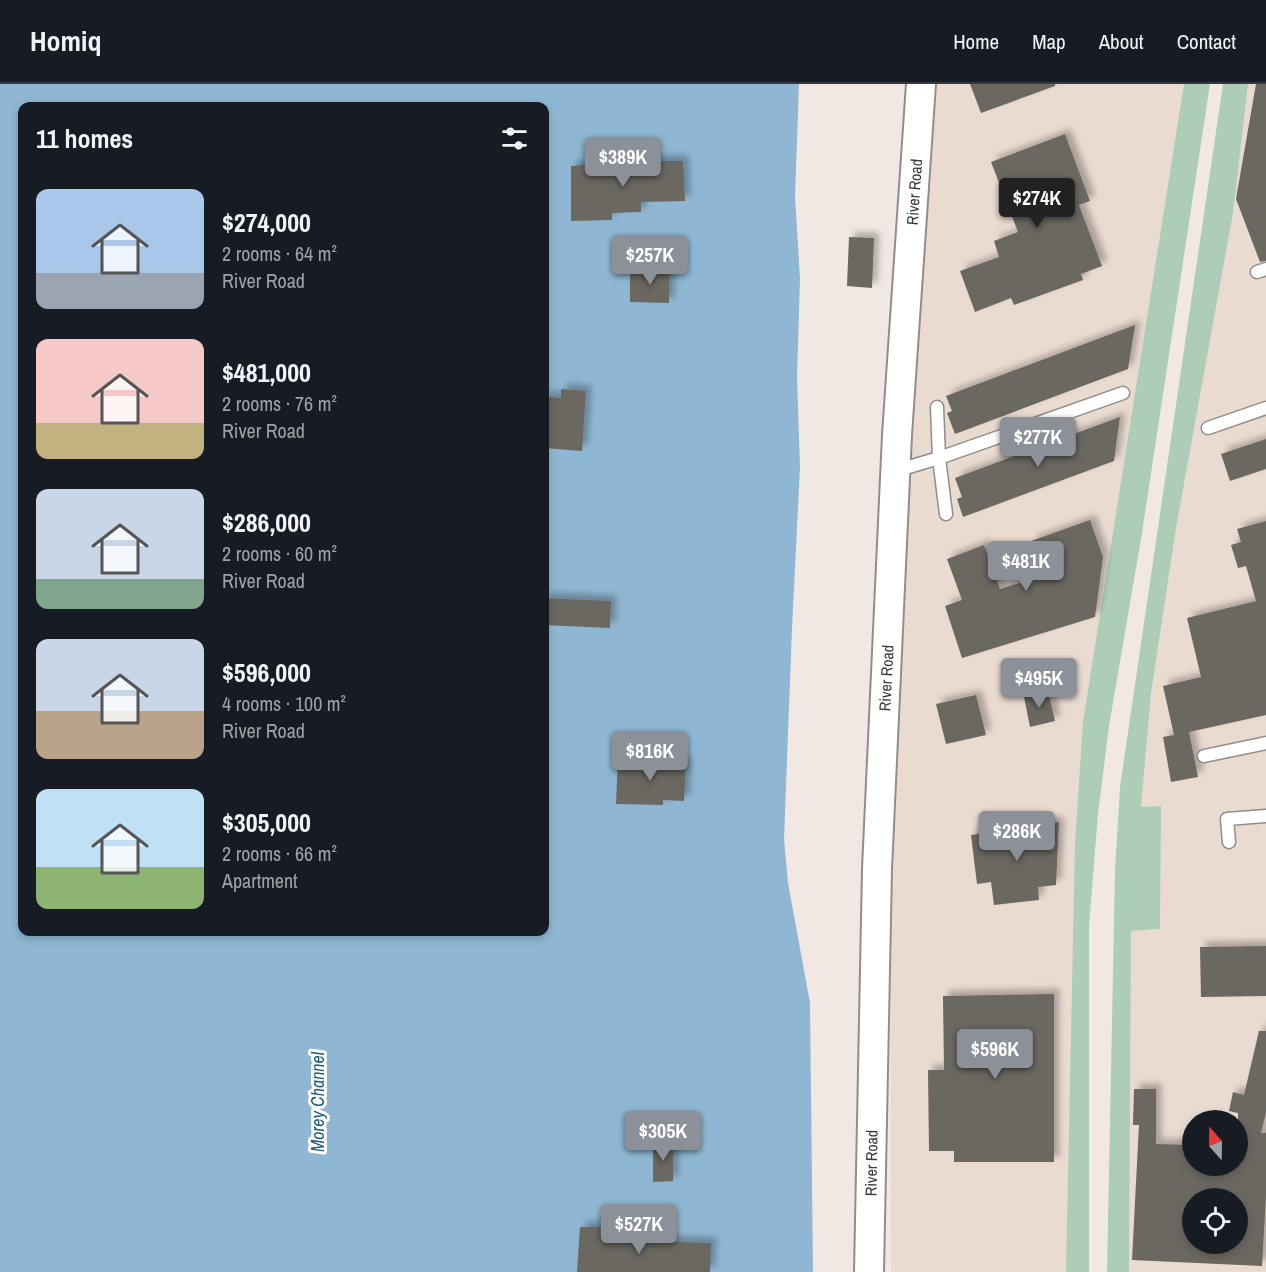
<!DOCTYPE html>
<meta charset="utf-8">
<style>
body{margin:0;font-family:"Archivo Narrow",sans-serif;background:#20242c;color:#f1f3f6;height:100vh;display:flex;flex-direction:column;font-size:22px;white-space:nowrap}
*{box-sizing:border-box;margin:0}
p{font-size:20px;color:#9ea1a6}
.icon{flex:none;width:33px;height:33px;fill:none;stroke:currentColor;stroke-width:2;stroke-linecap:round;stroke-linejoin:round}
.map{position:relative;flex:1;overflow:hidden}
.sheet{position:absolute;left:18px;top:18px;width:531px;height:834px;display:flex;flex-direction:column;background:#171b24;border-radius:12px;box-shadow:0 3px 9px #0003}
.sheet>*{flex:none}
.needle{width:39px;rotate:340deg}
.tools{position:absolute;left:1182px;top:1026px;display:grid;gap:12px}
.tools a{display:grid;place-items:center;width:66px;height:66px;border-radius:50%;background:#171b24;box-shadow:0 3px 9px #0003;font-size:30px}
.price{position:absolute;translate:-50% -51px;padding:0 14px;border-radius:6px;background:#8c9099;color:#fff;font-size:20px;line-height:39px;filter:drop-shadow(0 2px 3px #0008)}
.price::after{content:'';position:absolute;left:50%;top:36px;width:18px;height:14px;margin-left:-9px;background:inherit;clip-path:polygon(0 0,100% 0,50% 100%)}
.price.current{background:#222;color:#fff}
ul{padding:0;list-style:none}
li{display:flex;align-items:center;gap:18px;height:150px;padding:0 18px}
li span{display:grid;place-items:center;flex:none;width:168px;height:120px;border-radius:12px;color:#555}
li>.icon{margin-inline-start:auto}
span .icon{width:72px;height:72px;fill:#fffc;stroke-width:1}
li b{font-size:26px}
h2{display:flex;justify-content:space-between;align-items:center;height:72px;padding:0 18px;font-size:26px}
header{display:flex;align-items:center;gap:36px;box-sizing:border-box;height:84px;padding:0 30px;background:#171b24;border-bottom:2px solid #363941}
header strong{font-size:28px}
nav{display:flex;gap:33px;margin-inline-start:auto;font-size:21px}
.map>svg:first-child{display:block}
.built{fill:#eadbd1;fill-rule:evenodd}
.green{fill:#aecdb8}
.water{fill:#8fb6d2;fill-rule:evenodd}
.building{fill:#6b6760;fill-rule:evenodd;filter:url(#shadow)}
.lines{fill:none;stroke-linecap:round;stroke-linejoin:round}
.service-casing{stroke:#948c88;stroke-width:15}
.tertiary-casing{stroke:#948c88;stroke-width:32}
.service{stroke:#fff;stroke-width:12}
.tertiary{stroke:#fff;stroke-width:28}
.labels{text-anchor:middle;stroke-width:6;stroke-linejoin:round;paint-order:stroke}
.street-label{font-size:16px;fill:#3e3a38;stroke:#fff}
.water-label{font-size:18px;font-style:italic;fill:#18587d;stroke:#fff}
</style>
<header>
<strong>Homiq</strong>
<nav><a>Home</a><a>Map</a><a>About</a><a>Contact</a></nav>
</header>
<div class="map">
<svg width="1266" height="1188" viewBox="0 0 1266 1188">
<defs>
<filter id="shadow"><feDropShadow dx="5.5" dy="-5.5" stdDeviation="3" flood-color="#0004"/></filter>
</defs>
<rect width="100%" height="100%" fill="#f1e8e3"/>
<g class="built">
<path d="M 931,0 L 1191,0 L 1082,678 L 1067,1188 L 891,1188 L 890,786 L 907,373 Z"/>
<path d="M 1245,0 L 1266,0 L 1266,1188 L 1128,1188 L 1117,989 L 1144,617 ZM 1192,1036 L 1238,1036 L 1238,1082 L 1192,1082 ZM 1192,1114 L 1238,1114 L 1238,1160 L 1192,1160 Z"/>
</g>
<g class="green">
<path d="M 1184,0 L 1210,0 L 1142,449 L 1109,642 L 1098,730 L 1089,842 L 1089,1188 L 1066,1188 L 1075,759 L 1083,638 Z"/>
<path d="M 1223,0 L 1248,0 L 1233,129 L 1176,444 L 1151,609 L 1141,723 L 1161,722 L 1160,845 L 1131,847 L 1129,1188 L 1107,1188 L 1115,787 L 1120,703 Z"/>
</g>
<path class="water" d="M 0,0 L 799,0 L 795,113 L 800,195 L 797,293 L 800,383 L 792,544 L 784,755 L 788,799 L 810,919 L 813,1188 L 0,1188 ZM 22,22 L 544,22 L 544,848 L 22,848 Z"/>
<g class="building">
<path d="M 970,0 L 1055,0 L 1055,2 L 981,29 Z"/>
<path d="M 1256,0 L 1266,0 L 1266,177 L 1260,178 L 1236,115 Z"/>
<path d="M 1065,50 L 1090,117 L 1079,121 L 1102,182 L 1081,190 L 1083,196 L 1014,221 L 1011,214 L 975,228 L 960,187 L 999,173 L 994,157 L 1018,148 L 991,78 Z"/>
<path d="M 640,77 L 683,77 L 685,117 L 641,118 L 641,128 L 612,129 L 612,136 L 571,137 L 571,82 Z"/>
<path d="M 849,153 L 874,154 L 872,204 L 847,202 Z"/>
<path d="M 630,186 L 669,186 L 669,219 L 630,218 Z"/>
<path d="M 1135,241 L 1128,285 L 955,350 L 947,329 L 952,327 L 946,312 Z"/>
<path d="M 561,305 L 586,307 L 582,367 L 544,364 L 544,312 L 561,314 Z"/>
<path d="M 1120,333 L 1114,377 L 963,433 L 957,415 L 962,413 L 955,394 Z"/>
<path d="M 1266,355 L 1266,385 L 1230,397 L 1221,370 Z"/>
<path d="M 1090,436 L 1103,473 L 1095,533 L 962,574 L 945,522 L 962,516 L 947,475 L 984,461 L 1000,505 L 1043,492 L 1031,457 Z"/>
<path d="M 1266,437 L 1266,631 L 1189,648 L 1198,693 L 1171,698 L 1163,653 L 1174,651 L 1163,602 L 1201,593 L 1187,534 L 1256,517 L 1246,482 L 1238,484 L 1231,461 L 1241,458 L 1237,445 Z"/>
<path d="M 544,514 L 611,517 L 610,544 L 544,541 Z"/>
<path d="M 1048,607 L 1055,637 L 1030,643 L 1024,613 Z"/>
<path d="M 976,611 L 986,651 L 946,660 L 936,620 Z"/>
<path d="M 618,674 L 686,678 L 684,717 L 663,716 L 663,721 L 616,720 Z"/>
<path d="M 1059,738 L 1056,801 L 1038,803 L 1039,816 L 994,821 L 991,798 L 977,800 L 971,751 Z"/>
<path d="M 1266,862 L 1266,912 L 1201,913 L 1200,863 Z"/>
<path d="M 1054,910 L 1054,1078 L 954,1078 L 954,1067 L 929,1067 L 928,986 L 944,986 L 943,912 Z"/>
<path d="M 1259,947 L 1266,947 L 1266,1029 L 1261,1049 L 1266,1049 L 1266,1112 L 1262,1182 L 1132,1176 L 1139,1041 L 1133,1041 L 1134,1005 L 1156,1005 L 1156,1060 L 1192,1061 L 1192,1082 L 1238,1082 L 1238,1029 L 1229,1027 L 1233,1008 L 1244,1011 ZM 1192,1114 L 1238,1114 L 1238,1160 L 1192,1160 Z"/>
<path d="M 653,1058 L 673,1058 L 673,1097 L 653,1098 Z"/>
<path d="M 580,1143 L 609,1143 L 608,1156 L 711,1159 L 710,1188 L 577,1188 Z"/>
</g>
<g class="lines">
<g class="service-casing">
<g id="service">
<path d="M 1257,188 L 1266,185"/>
<path d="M 937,323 L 939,374 L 946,430"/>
<path d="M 1208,344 L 1266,324"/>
<path d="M 895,387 L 939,374 L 1123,309"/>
<path d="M 1204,672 L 1266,659"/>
<path d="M 1229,758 L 1227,735 L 1266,732"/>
</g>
</g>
<g class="tertiary-casing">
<path id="tertiary" d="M 869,1188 L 877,785 L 897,351 L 921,0"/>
</g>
<use href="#service" class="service"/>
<use href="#tertiary" class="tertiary"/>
</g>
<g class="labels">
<g class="street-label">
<text transform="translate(914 108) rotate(-86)" y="6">River Road</text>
<text transform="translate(886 594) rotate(-87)" y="6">River Road</text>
<text transform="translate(871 1079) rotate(-89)" y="6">River Road</text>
</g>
<g class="water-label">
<text transform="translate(318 1018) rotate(-90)" y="6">Morey Channel</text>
</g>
</g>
</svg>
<div class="tools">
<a><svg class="needle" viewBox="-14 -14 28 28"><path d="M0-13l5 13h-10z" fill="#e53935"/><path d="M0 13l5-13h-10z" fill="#9ea1a6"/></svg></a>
<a><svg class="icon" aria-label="locate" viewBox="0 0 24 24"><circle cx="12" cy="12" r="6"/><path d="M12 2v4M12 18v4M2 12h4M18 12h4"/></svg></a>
</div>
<b class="price" style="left:623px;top:104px">$389K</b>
<b class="price current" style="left:1037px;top:145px">$274K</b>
<b class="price" style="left:650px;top:202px">$257K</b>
<b class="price" style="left:1038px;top:384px">$277K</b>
<b class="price" style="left:1026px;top:508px">$481K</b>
<b class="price" style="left:1039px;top:625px">$495K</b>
<b class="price" style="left:650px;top:698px">$816K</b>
<b class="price" style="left:1017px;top:778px">$286K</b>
<b class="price" style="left:995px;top:996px">$596K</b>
<b class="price" style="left:663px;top:1078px">$305K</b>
<b class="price" style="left:639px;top:1171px">$527K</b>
<section class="sheet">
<h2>11 homes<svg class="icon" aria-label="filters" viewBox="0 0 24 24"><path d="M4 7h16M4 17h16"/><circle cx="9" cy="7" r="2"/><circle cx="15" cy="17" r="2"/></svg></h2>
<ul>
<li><span style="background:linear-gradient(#a9c7e8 70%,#9aa5b1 0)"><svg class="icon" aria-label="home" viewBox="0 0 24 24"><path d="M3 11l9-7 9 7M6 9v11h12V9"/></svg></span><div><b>$274,000</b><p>2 rooms · 64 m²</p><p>River Road</p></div></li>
<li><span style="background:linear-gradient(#f6c9c9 70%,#c2b280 0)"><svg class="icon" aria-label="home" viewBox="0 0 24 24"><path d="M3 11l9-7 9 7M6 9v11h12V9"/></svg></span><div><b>$481,000</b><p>2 rooms · 76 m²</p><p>River Road</p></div></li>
<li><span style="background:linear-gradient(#c9d6e8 75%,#7fa58c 0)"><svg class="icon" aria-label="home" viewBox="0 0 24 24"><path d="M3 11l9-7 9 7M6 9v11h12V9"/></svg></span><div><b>$286,000</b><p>2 rooms · 60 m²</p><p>River Road</p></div></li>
<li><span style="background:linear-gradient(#c9d6e8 60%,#b9a48a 0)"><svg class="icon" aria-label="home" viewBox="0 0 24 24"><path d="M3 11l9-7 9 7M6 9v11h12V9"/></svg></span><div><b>$596,000</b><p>4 rooms · 100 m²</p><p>River Road</p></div></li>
<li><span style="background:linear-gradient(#bfe0f5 65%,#8fb573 0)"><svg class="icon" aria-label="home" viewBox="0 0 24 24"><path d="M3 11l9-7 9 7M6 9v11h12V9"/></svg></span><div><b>$305,000</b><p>2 rooms · 66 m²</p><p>Apartment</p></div></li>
</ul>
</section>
</div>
